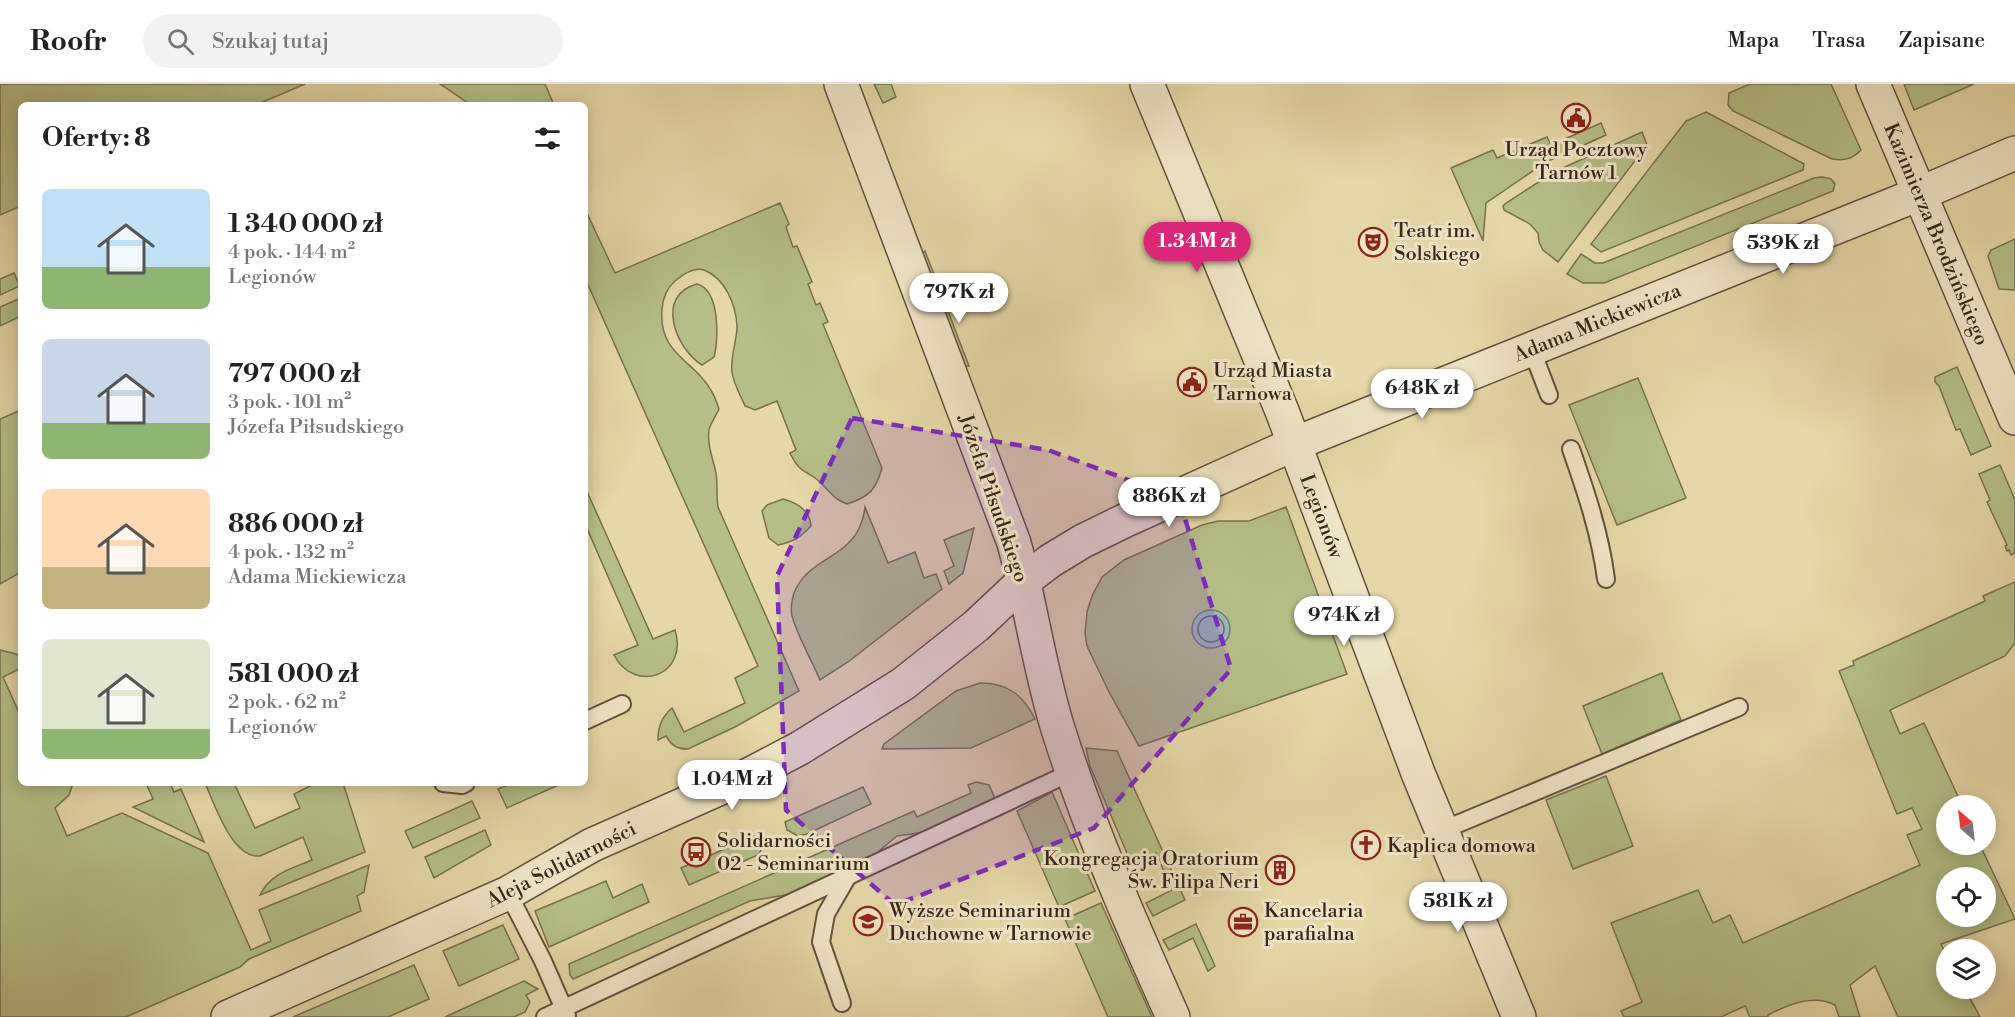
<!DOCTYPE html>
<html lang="pl">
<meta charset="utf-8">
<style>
body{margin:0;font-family:"Libre Bodoni",serif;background:#f2f2f2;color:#222;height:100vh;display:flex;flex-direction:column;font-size:22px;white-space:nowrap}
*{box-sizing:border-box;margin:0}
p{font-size:20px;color:#767676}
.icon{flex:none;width:33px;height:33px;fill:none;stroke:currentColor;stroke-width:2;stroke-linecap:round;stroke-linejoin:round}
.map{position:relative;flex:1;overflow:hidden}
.panel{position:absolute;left:18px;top:18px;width:570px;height:684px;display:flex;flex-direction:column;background:#fff;border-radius:9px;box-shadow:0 3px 15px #0003}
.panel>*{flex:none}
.needle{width:39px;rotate:332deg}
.tools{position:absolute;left:1936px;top:711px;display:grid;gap:12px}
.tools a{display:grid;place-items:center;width:60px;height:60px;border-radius:50%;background:#fff;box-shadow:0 3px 15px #0003;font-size:30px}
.price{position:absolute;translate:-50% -51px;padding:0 14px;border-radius:21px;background:#fff;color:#222;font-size:20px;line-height:39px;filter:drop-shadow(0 2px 3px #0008)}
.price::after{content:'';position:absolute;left:50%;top:36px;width:18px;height:14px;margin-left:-9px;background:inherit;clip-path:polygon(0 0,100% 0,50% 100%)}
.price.on{background:#db2777;color:#fff}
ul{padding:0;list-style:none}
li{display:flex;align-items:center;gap:18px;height:150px;padding:0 24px}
li span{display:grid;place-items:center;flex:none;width:168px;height:120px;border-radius:9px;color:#555}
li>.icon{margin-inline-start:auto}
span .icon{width:72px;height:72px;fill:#fffc;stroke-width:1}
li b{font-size:26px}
h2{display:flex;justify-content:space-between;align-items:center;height:72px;padding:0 24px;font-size:26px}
header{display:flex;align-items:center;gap:36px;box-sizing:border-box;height:84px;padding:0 30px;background:#fff;border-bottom:2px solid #e0e0e0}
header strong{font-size:28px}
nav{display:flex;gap:33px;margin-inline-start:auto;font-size:21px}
.search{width:420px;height:54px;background:#f2f2f2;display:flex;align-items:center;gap:15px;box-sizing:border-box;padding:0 21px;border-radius:33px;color:#767676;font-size:22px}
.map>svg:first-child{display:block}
.green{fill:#b5be87;stroke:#767250;stroke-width:1.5;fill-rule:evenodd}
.water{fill:#9bb7b4;stroke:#737d76;stroke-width:1.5}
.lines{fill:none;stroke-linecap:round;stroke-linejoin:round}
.shore{stroke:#6a6e67;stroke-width:1.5}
.service-casing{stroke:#63523d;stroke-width:20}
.minor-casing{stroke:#63523d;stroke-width:36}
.tertiary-casing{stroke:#63523d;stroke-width:36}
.service{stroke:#eee5c6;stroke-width:16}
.minor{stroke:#eee5c6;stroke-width:33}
.tertiary{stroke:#eee5c6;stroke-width:33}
.marked{fill:#7b2cbf;fill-opacity:0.2;stroke:#7b2cbf;stroke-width:4.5;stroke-dasharray:12 8;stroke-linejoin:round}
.labels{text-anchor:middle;stroke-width:6;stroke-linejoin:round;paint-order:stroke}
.poi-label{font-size:20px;fill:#38261a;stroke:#eee5c6;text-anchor:start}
.street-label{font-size:20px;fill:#38261a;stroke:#eee5c6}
</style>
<header>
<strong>Roofr</strong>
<div class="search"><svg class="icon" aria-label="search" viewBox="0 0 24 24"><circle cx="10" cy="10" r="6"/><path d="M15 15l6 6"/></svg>Szukaj tutaj</div>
<nav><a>Mapa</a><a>Trasa</a><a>Zapisane</a></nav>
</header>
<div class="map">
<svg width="2015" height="933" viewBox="0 0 2015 933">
<rect width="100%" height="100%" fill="#e5d7a7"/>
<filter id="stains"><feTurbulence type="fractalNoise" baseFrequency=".00333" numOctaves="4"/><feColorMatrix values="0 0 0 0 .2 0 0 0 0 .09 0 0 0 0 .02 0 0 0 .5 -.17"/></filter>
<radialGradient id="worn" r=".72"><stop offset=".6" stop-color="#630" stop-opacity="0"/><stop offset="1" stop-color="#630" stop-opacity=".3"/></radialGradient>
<g class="green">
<path d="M 0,0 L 305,0 L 256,21 L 21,21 L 21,122 L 0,131 Z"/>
<path d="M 440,0 L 545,0 L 554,21 L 471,21 Z"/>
<path d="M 874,0 L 891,0 L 896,13 L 883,19 Z"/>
<path d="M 1750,0 L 1831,0 L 1861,66 C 1852,75 1845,77 1832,75 L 1733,27 L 1728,21 L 1729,9 Z"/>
<path d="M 1904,0 L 1974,0 L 1914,26 Z"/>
<path d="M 1706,28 L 1804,80 L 1803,86 L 1601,168 L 1591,160 L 1686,37 Z"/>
<path d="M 1601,39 L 1606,51 L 1546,78 L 1486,119 L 1483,157 L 1451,84 L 1493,66 L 1497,74 L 1547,53 L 1551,61 Z"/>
<path d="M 1642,48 L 1647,61 L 1558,178 L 1543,166 L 1539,158 L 1538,149 L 1530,140 L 1504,126 L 1503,122 L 1506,119 L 1554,88 Z"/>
<path d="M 1822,93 L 1831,95 L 1835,100 L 1833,107 L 1604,199 L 1583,199 L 1567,190 L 1581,170 L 1595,179 L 1603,179 L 1814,94 Z"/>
<path d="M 780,119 L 789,140 L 786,143 L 793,163 L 797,162 L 812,198 L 808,200 L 816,221 L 820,219 L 828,238 L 823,240 L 882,384 C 876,406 869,413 847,420 C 834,415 830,408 821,399 C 807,385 801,392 790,369 L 796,366 L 777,317 L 755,326 L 745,322 C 741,312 733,299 732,288 C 730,273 737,257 737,242 C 736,221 725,194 704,186 C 694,183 682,191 675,197 C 667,204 663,213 662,225 C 658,271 695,276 712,308 C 715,313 717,319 719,325 C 716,332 710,340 709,346 C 707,361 713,375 716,389 C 718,400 716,412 718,423 L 799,607 L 735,643 L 688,665 C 677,665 672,662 666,652 L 658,656 C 658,642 662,633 672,624 L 684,648 L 745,619 L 735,594 L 758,582 L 585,194 L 585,125 L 615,189 Z"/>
<path d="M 2015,155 L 2015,206 L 1999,205 L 1988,172 L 1991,166 Z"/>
<path d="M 925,167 L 969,282 L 959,282 L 918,175 Z"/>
<path d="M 14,189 L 20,202 L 0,211 L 0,195 Z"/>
<path d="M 697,200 C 720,206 719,255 714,273 L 702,281 C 675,264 655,211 697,200 Z"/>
<path d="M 21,214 L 21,232 L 0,242 L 0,223 Z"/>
<path d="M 1957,283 L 1991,362 L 1971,371 L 1960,345 L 1956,346 L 1939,302 L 1935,298 L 1935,293 Z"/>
<path d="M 1638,294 L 1686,414 L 1617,441 L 1569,321 Z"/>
<path d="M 21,326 L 21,488 L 0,500 L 0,335 Z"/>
<path d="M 2000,381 L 2015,416 L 2015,469 L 2011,471 L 2009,466 L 2007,467 L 2005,462 L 2007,461 L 1987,418 L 1990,416 L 1979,390 Z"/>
<path d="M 585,403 L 653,555 L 675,546 C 689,591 635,611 614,571 L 638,561 L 585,440 Z"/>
<path d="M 783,415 C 798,419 810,426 811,442 C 801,453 793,458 778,461 L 769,454 L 762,427 L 767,421 Z"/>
<path d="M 865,423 L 888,479 L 915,468 L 924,494 L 936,490 L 942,505 L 848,578 L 820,596 C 811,575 798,553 792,532 C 790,524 792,516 794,509 C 804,484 825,479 844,463 C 857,453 863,439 865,423 Z"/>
<path d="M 1286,423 L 1347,590 L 1139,662 L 1109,608 L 1087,562 L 1085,549 L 1087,528 L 1092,512 L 1102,493 L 1124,476 L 1202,441 L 1218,437 L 1249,437 Z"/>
<path d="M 974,444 L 963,489 L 949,500 L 944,487 L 954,482 L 944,456 Z"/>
<path d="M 2015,498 L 2015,559 L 2005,572 L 1890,626 L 1900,650 L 1924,639 L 1962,721 L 1947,722 L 1947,760 L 1980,761 L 2015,835 L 1941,860 L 1947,872 L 1947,904 L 1965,905 L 1980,933 L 1898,933 L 1875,882 L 1850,901 L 1860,933 L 1839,933 L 1835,921 C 1814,910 1789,920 1768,931 L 1768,933 L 1750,933 L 1745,922 L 1721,933 L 1624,933 L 1621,927 L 1642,918 L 1611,839 L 1698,806 L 1713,839 L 1730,831 L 1743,859 L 1920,781 L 1907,751 L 1922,745 L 1912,724 L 1897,730 L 1839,587 L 1854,581 L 1853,577 L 1985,517 L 1983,512 ZM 1947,794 L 1986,794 L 1986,832 L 1947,832 Z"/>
<path d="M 0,566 L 16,570 L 21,574 L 21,584 L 3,593 L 21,633 L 21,699 L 73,699 L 69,711 L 55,724 L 67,752 L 122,729 L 208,769 L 251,866 L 271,857 L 259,826 L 369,781 L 364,808 L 357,812 L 361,827 L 249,875 L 240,883 L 126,933 L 0,933 Z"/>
<path d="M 1662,589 L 1681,636 L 1602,670 L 1583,622 Z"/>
<path d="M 980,599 C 1008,599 1023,611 1035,635 L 971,664 L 882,665 L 884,660 L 956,607 Z"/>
<path d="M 1086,664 L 1117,667 L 1185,816 L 1153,832 L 1146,819 L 1172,806 L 1156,769 L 1132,781 L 1090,682 Z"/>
<path d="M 1606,692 L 1633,762 L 1573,785 L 1546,716 Z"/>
<path d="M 976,698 L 989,701 L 996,717 L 976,723 L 926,748 L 897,752 L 873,772 L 859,778 L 848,778 L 829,794 L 791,810 L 750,817 L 573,895 L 570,891 L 569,880 L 914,727 L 917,733 L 971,709 L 968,701 Z"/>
<path d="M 146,699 L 170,699 L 174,708 L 181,705 L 204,758 L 133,723 L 153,715 Z"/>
<path d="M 205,699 L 234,699 L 255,744 L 300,724 L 294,710 L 316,699 L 343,699 L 365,768 L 260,811 C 271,789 291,785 312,776 L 303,753 L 260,772 C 232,775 214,719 205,699 Z"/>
<path d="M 513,699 L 563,699 L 507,724 L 498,705 Z"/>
<path d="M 863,703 L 871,720 L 807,750 L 798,752 L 787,746 L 785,738 Z"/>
<path d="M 1052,708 L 1095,807 L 1059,823 L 1017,727 Z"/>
<path d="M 472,717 L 480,734 L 413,764 L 405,747 Z"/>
<path d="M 485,746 L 491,761 L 434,794 L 425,773 Z"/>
<path d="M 759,750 C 764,758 764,763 758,771 L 689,801 L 681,784 Z"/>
<path d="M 606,797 L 613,814 L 642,800 L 649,818 L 549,863 L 535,827 Z"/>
<path d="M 1101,819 L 1152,933 L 1108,933 L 1065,835 Z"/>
<path d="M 1196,840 L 1215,882 L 1208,887 L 1193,854 L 1169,866 L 1163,856 Z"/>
<path d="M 503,841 L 519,875 L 459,902 L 443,867 Z"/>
<path d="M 414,881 L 429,915 L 388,933 L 293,933 Z"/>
<path d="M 524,897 L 538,905 L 526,911 L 530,918 L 525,928 L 514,933 L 445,933 Z"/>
</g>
<circle class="water" cx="1211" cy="545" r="19"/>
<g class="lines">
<circle class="shore" cx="1211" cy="545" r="13"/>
<g class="service-casing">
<g id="service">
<path d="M 1531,264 L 1549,311"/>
<path d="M 1571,365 C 1586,408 1600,449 1606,495"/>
<path d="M 585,637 L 622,620"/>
<path d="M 443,699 L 462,701 L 466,699"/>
<path d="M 1443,746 L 1739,623"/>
<path d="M 508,809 L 543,877 L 567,932"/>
<path d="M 842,919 L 821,858 L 826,830 L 848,792"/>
<path d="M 545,933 L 1072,688"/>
</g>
</g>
<g class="minor-casing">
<g id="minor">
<path d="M 841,0 L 1014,459 C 1031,521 1039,584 1058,645 C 1089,744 1131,839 1173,933"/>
<path d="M 1147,0 L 1282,327 L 1418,689 L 1519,933"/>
<path d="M 1873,0 L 2015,334"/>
</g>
</g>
<g class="tertiary-casing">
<path id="tertiary" d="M 228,933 L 508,809 L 592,761 L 743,694 L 800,664 L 903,600 L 976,542 L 1024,497 L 1050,477 L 1083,457 L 1126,436 L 1294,360 L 1919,110 L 2015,69"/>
</g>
<use href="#service" class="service"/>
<use href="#minor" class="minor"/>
<use href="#tertiary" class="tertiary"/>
</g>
<path class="marked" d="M 852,334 L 1048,366 L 1179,415 L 1231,585 L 1094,744 L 895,821 L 786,726 L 777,492 Z"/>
<defs>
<g id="civic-ring" transform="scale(1.5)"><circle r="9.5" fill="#eee5c6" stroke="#8f2418" stroke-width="1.5"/><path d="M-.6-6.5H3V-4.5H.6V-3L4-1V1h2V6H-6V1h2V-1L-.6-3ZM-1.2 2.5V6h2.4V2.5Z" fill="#8f2418"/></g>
<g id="theatre-ring" transform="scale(1.5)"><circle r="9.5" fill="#eee5c6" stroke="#8f2418" stroke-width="1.5"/><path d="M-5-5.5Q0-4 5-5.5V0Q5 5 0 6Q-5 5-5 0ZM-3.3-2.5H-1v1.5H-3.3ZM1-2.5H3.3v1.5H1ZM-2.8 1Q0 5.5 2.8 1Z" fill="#8f2418"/></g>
<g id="church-ring" transform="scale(1.5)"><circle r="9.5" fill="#eee5c6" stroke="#8f2418" stroke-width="1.5"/><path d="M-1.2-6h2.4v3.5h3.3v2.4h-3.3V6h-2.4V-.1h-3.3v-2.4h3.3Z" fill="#8f2418"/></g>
<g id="bus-ring" transform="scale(1.5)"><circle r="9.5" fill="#eee5c6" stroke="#8f2418" stroke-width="1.5"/><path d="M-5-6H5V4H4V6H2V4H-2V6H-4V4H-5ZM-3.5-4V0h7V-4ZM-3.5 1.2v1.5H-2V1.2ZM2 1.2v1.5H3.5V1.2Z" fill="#8f2418"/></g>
<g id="building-ring" transform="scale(1.5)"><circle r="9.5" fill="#eee5c6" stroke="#8f2418" stroke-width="1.5"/><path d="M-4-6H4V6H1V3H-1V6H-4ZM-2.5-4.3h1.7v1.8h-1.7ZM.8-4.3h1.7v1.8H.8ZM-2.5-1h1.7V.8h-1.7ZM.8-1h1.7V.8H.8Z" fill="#8f2418"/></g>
<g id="university-ring" transform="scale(1.5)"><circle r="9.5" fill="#eee5c6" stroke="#8f2418" stroke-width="1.5"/><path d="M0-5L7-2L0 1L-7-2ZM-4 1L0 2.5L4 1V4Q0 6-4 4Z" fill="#8f2418"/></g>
<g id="office-ring" transform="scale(1.5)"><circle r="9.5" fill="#eee5c6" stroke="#8f2418" stroke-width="1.5"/><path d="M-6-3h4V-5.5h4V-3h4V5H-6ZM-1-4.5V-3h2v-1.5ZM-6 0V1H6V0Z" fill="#8f2418"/></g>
</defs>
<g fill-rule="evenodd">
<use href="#civic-ring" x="1576" y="34"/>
<use href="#theatre-ring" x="1373" y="158"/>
<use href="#civic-ring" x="1192" y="298"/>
<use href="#church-ring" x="1366" y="761"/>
<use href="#bus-ring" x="696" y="768"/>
<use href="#building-ring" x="1280" y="786"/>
<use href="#university-ring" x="868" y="837"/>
<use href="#office-ring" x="1243" y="838"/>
</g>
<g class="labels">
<g class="poi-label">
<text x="1576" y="72" text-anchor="middle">Urząd Pocztowy<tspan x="1576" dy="23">Tarnów 1</tspan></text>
<text x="1394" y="153">Teatr im.<tspan x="1394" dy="23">Solskiego</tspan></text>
<text x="1213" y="293">Urząd Miasta<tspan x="1213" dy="23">Tarnowa</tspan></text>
<text x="717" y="763">Solidarności<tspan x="717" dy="23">02 - Seminarium</tspan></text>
<text x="1387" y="768">Kaplica domowa</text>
<text x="1259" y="781" text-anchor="end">Kongregacja Oratorium<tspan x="1259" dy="23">Św. Filipa Neri</tspan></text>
<text x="889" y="833">Wyższe Seminarium<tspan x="889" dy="23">Duchowne w Tarnowie</tspan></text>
<text x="1264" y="833">Kancelaria<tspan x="1264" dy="23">parafialna</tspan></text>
</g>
<g class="street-label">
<text transform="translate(1937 150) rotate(67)" y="7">Kazimierza Brodzińskiego</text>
<text transform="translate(1597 238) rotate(-22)" y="7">Adama Mickiewicza</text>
<text transform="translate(994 414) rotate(71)" y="7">Józefa Piłsudskiego</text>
<text transform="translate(1322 432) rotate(69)" y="7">Legionów</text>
<text transform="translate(561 780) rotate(-27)" y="7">Aleja Solidarności</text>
</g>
</g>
<rect width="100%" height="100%" filter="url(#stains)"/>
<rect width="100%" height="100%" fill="url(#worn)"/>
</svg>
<div class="tools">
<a><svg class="needle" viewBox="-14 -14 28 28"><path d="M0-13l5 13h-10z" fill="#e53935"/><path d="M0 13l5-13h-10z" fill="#767676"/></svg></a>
<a><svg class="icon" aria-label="locate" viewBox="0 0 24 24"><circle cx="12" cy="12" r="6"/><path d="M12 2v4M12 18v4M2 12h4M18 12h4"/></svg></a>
<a><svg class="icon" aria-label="layers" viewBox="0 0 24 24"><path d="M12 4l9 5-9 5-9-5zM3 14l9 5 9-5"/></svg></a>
</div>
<b class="price on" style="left:1197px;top:189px">1.34M zł</b>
<b class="price" style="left:1783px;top:191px">539K zł</b>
<b class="price" style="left:959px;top:240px">797K zł</b>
<b class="price" style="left:1422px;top:336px">648K zł</b>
<b class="price" style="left:1169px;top:444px">886K zł</b>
<b class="price" style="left:1344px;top:563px">974K zł</b>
<b class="price" style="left:732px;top:727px">1.04M zł</b>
<b class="price" style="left:1458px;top:849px">581K zł</b>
<section class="panel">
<h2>Oferty: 8<svg class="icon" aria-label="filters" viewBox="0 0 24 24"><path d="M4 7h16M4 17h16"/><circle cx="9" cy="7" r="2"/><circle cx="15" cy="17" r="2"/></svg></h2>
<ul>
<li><span style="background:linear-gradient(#bfe0f5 65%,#8fb573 0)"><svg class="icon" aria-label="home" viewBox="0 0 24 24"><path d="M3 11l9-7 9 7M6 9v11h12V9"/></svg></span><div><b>1 340 000 zł</b><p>4 pok. · 144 m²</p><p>Legionów</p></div></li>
<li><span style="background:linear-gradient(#c9d6e8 70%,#8fb573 0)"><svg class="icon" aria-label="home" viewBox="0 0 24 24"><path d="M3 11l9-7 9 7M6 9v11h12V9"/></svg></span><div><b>797 000 zł</b><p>3 pok. · 101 m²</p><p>Józefa Piłsudskiego</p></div></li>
<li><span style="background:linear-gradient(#ffd9b3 65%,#c2b280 0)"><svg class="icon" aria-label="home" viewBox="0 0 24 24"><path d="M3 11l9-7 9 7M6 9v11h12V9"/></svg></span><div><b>886 000 zł</b><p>4 pok. · 132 m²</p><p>Adama Mickiewicza</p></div></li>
<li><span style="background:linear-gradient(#dfe7d0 75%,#8fb573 0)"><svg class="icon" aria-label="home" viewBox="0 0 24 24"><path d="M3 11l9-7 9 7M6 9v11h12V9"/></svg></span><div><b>581 000 zł</b><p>2 pok. · 62 m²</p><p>Legionów</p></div></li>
</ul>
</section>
</div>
